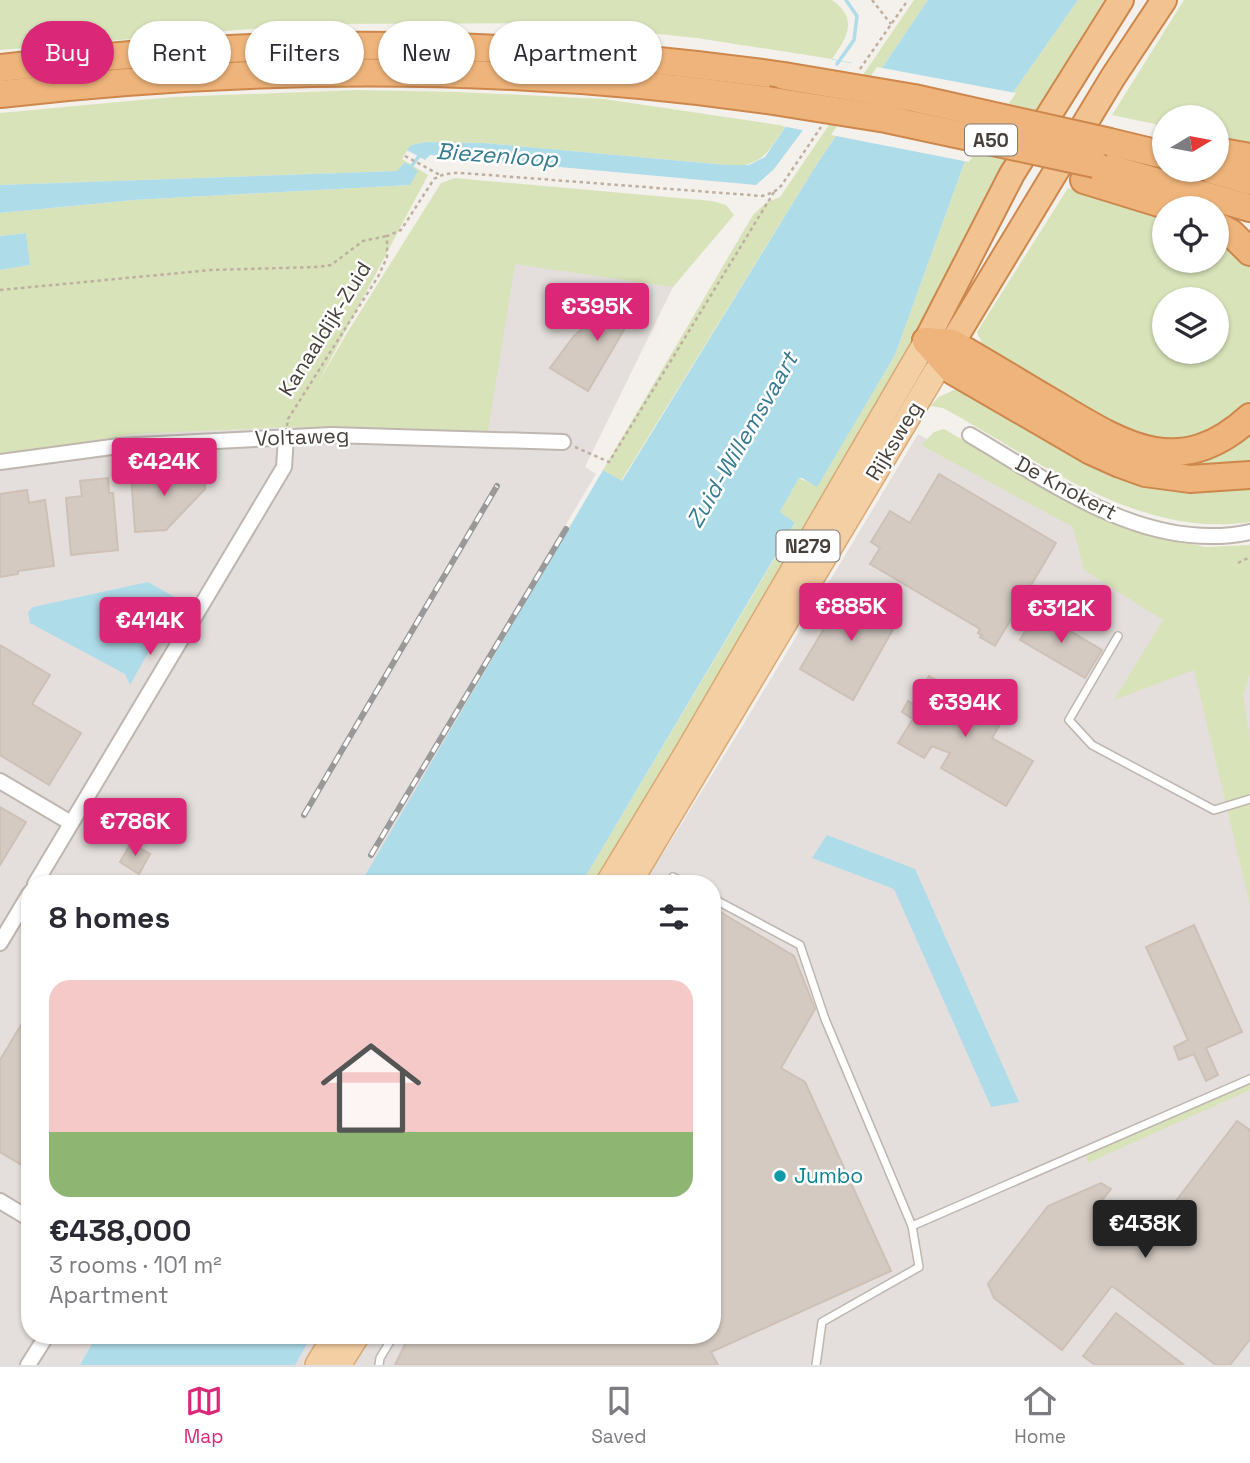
<!DOCTYPE html>
<meta charset="utf-8">
<style>
body{margin:0;font-family:"Space Grotesk",sans-serif;background:#f7f7f7;color:#2b2b33;height:100vh;display:flex;flex-direction:column;font-size:26px;white-space:nowrap}
*{box-sizing:border-box;margin:0}
p{font-size:23px;color:#7c7c81}
.icon{flex:none;width:38px;height:38px;fill:none;stroke:currentColor;stroke-width:2;stroke-linecap:round;stroke-linejoin:round}
.map{position:relative;flex:1;overflow:hidden}
.details{position:absolute;left:21px;top:875px;width:700px;height:469px;display:flex;flex-direction:column;background:#fff;border-radius:28px;box-shadow:0 2px 5px #0004}
.details>*{flex:none}
.hud{position:absolute;left:21px;top:21px;width:700px;height:63px;display:flex;gap:14px}
.needle{width:46px;rotate:80deg}
.controls{position:absolute;left:1152px;top:105px;display:grid;gap:14px}
.controls a{display:grid;place-items:center;width:77px;height:77px;border-radius:50%;background:#fff;box-shadow:0 2px 5px #0004;font-size:35px}
.price{position:absolute;translate:-50% -60px;padding:0 16px;border-radius:7px;background:#db2777;color:#fff;font-size:23px;line-height:46px;filter:drop-shadow(0 2px 4px #0008)}
.price::after{content:'';position:absolute;left:50%;top:42px;width:21px;height:16px;margin-left:-10px;background:inherit;clip-path:polygon(0 0,100% 0,50% 100%)}
.price.on{background:#222;color:#fff}
ul{padding:0;list-style:none}
li{display:grid;align-content:center;gap:14px;height:371px;padding:0 28px}
li span{display:grid;place-items:center;height:217px;border-radius:21px;color:#555}
li>.icon{margin-inline-start:auto}
span .icon{width:126px;height:126px;fill:#fffc;stroke-width:1}
li b{font-size:30px}
h2{display:flex;justify-content:space-between;align-items:center;height:84px;padding:0 28px;font-size:30px}
.tag{padding:0 24px;border-radius:32px;background:#fff;box-shadow:0 2px 5px #0004;font-size:24px;line-height:63px}
.tag.on{background:#db2777;color:#fff}
.dock{display:flex;justify-content:space-around;align-items:center;height:98px;border-top:2px solid #e1e1e2;background:#fff;font-size:19px;color:#7c7c81}
.dock a{display:grid;justify-items:center;gap:4px}
.dock .on{color:#db2777}
.map>svg:first-child{display:block}
.industrial{fill:#e4dfdc;fill-rule:evenodd}
.green{fill:#d8e3b9;fill-rule:evenodd}
.water{fill:#afdce9}
.pier{fill:#f4f0eb}
.lines{fill:none;stroke-linecap:round;stroke-linejoin:round}
.stream{stroke:#afdce9;stroke-width:3.5}
.building{fill:#d4cac2;stroke:#cec0b6;stroke-width:2}
.service-casing{stroke:#bfb6af;stroke-width:10}
.minor-casing{stroke:#bfb6af;stroke-width:18}
.primary-casing{stroke:#d8a975;stroke-width:26}
.trunk-casing{stroke:#cd874c;stroke-width:28}
.motorway-casing{stroke:#cd874c;stroke-width:30}
.path{stroke:#bfafa1;stroke-width:2.5;stroke-dasharray:3.5 3.5;stroke-linecap:butt}
.service{stroke:#fff;stroke-width:7}
.minor{stroke:#fff;stroke-width:14}
.primary{stroke:#f4cfa4;stroke-width:23}
.trunk{stroke:#f2c290;stroke-width:24}
.motorway{stroke:#efb47b;stroke-width:26}
.rail-casing{stroke:#999;stroke-width:6}
.rail{stroke:#fff;stroke-width:3.5;stroke-dasharray:10;stroke-linecap:butt}
.motorway-bridge-casing{stroke:#cd874c;stroke-width:30;stroke-linecap:butt}
.motorway-bridge{stroke:#efb47b;stroke-width:26}
.culture-dot{fill:#0f9aa8;stroke:#fff;stroke-width:2.5}
.labels{text-anchor:middle;stroke-width:5;stroke-linejoin:round;paint-order:stroke}
.shield{fill:#fff;stroke:#7e7975;stroke-width:2}
.shield-label{font-size:19px;font-weight:bold;fill:#47403a}
.street-label{font-size:21px;fill:#47403a;stroke:#fff}
.culture-label{font-size:21px;fill:#0d838f;stroke:#fff;text-anchor:start}
.water-label{font-size:23px;font-style:italic;fill:#377b91;stroke:#fff}
</style>
<div class="map">
<svg width="1250" height="1365" viewBox="0 0 1250 1365">
<rect width="100%" height="100%" fill="#f4f0eb"/>
<path class="industrial" d="M 515,263 L 673,287 L 585,467 L 596,474 L 511,617 L 429,786 L 610,822 L 662,855 L 743,725 L 918,434 L 1250,622 L 1250,1365 L 0,1365 L 0,455 L 135,434 L 293,427 ZM 30,884 L 712,884 L 712,1335 L 30,1335 Z"/>
<g class="green">
<path d="M 0,0 L 832,0 C 859,19 847,37 832,59 L 697,38 L 552,23 L 309,24 L 0,50 Z"/>
<path d="M 914,0 L 928,0 L 815,167 L 621,481 L 603,470 L 753,215 L 767,202 L 780,197 Z"/>
<path d="M 1078,0 L 1104,0 L 1001,168 L 917,339 L 597,884 L 581,884 L 795,524 L 780,512 L 799,478 L 817,486 L 895,355 L 965,161 Z"/>
<path d="M 1184,0 L 1250,0 L 1250,147 L 1216,139 L 1216,117 L 1164,117 L 1164,126 L 1112,115 Z"/>
<path d="M 357,90 L 459,92 L 604,99 L 786,126 C 771,147 765,163 738,166 L 484,143 L 426,142 L 411,145 L 402,159 L 428,175 L 318,383 L 347,333 L 441,183 L 455,178 L 712,201 L 726,205 L 734,215 L 673,287 L 515,264 L 488,431 L 293,427 L 135,434 L 0,455 L 0,270 L 29,265 L 26,233 L 0,236 L 0,213 L 134,200 L 410,185 L 405,162 L 398,171 L 0,185 L 0,113 L 173,97 Z"/>
<path d="M 1068,188 L 1164,213 L 1164,261 L 1216,261 L 1216,233 L 1250,261 L 1250,401 L 1236,417 L 1191,441 L 1136,438 L 982,344 L 977,332 ZM 1164,299 L 1216,299 L 1216,352 L 1164,352 Z"/>
<path d="M 954,390 L 962,390 L 1100,466 L 1250,484 L 1250,522 C 1137,539 1037,459 943,408 L 930,406 L 939,397 Z"/>
<path d="M 1250,425 L 1250,465 L 1200,468 L 1178,464 Z"/>
<path d="M 944,429 L 1088,511 L 1152,535 L 1205,547 L 1250,545 L 1250,674 L 1243,695 L 1250,740 L 1250,905 L 1194,670 L 1114,700 L 1163,620 L 1084,570 L 1073,527 L 921,445 L 934,432 Z"/>
<path d="M 1250,1076 L 1250,1090 L 1088,1163 L 1086,1154 Z"/>
</g>
<g class="water">
<path d="M 928,0 L 1078,0 L 965,161 L 895,355 L 817,487 L 802,478 L 799,478 L 780,512 L 795,523 L 581,884 L 360,884 L 603,470 L 622,481 L 815,167 Z"/>
<path d="M 832,59 L 853,63 L 774,169 L 756,185 L 430,155 L 425,160 L 407,150 L 411,145 L 426,142 L 484,143 L 727,165 L 749,165 L 765,157 Z"/>
<path d="M 405,162 L 418,171 L 410,185 L 134,200 L 0,213 L 0,185 L 397,171 Z"/>
<path d="M 26,233 L 30,265 L 0,270 L 0,236 Z"/>
<path d="M 148,582 L 178,599 L 130,685 L 125,674 L 30,623 L 28,612 L 33,607 Z"/>
<path d="M 827,835 L 915,869 L 1019,1102 L 991,1107 L 894,889 L 812,858 Z"/>
<path d="M 97,1335 L 312,1335 L 295,1365 L 80,1365 Z"/>
</g>
<g class="pier">
<path d="M 828,59 L 856,64 L 807,131 L 782,126 Z"/>
<path d="M 877,67 L 1016,93 L 969,162 L 831,135 Z"/>
</g>
<g class="lines">
<g class="stream">
<path d="M 837,64 L 854,40 L 857,16 L 846,0"/>
<path d="M 410,168 L 420,155"/>
</g>
</g>
<g class="building">
<path d="M 639,296 L 648,301 L 647,312 L 639,320 L 628,323 L 588,391 L 550,368 L 574,336 L 589,323 L 617,310 L 628,298 Z"/>
<path d="M 204,470 L 205,489 L 166,530 L 135,532 L 131,475 Z"/>
<path d="M 939,474 L 1056,543 L 995,646 L 980,637 L 982,635 L 978,633 L 980,629 L 870,564 L 880,548 L 871,542 L 890,511 L 910,523 Z"/>
<path d="M 108,478 L 109,493 L 113,493 L 118,550 L 71,555 L 66,498 L 82,496 L 80,481 Z"/>
<path d="M 27,490 L 29,503 L 45,500 L 54,566 L 18,571 L 18,574 L 0,577 L 0,494 Z"/>
<path d="M 850,585 L 901,615 L 853,700 L 800,669 Z"/>
<path d="M 1037,611 L 1102,650 L 1085,678 L 1020,640 Z"/>
<path d="M 0,645 L 50,675 L 32,704 L 81,733 L 49,785 L 0,755 Z"/>
<path d="M 929,676 L 978,704 L 985,692 L 1010,707 L 992,738 L 1033,761 L 1006,806 L 941,768 L 950,753 L 932,746 L 924,758 L 898,743 L 913,719 L 902,712 L 908,701 L 913,704 Z"/>
<path d="M 0,807 L 26,822 L 0,865 Z"/>
<path d="M 131,843 L 150,854 L 139,874 L 120,862 Z"/>
<path d="M 712,907 L 794,956 L 815,1009 L 781,1068 L 805,1082 L 891,1271 L 711,1352 L 718,1365 L 395,1365 L 407,1340 L 408,1341 L 412,1335 L 712,1335 Z"/>
<path d="M 1194,925 L 1242,1032 L 1206,1048 L 1218,1075 L 1206,1081 L 1194,1054 L 1179,1060 L 1174,1047 L 1188,1040 L 1146,947 Z"/>
<path d="M 30,1010 L 30,1170 L 0,1152 L 0,1060 Z"/>
<path d="M 1237,1121 L 1250,1130 L 1250,1339 L 1230,1365 L 1216,1365 L 1112,1286 L 1062,1350 L 994,1298 L 988,1284 L 1048,1206 L 1101,1183 L 1111,1189 L 1102,1200 L 1149,1236 Z"/>
<path d="M 1116,1313 L 1184,1365 L 1095,1365 L 1083,1356 Z"/>
</g>
<g class="lines">
<g class="service-casing">
<g id="service">
<path d="M 1118,636 L 1069,720 L 1092,745 L 1214,810 L 1250,799"/>
<path d="M 669,884 L 673,877 L 686,884"/>
<path d="M 712,898 L 800,945 L 825,1019 L 912,1226 L 1250,1079"/>
<path d="M 379,1365 L 380,1358 L 394,1335"/>
<path d="M 816,1365 L 822,1322 L 919,1267 L 912,1226"/>
</g>
</g>
<g class="minor-casing">
<g id="minor">
<path d="M 970,435 C 1054,484 1147,554 1250,532"/>
<path d="M 0,462 L 119,446 L 331,435 L 563,442"/>
<path d="M 0,781 L 71,823"/>
<path d="M 35,884 L 284,467 L 286,437"/>
<path d="M 0,943 L 30,893"/>
<path d="M 0,1201 L 30,1219"/>
<path d="M 28,1365 L 47,1335"/>
</g>
</g>
<g class="primary-casing">
<g id="primary">
<path d="M 607,884 L 688,750 L 926,341"/>
<path d="M 629,884 L 951,346"/>
<path d="M 317,1365 L 335,1335"/>
<path d="M 339,1365 L 358,1335"/>
</g>
</g>
<g class="trunk-casing">
<g id="trunk">
<path d="M 926,341 L 1012,174 L 1121,0"/>
<path d="M 952,343 L 1113,77 L 1164,0"/>
</g>
</g>
<g class="motorway-casing">
<g id="motorway">
<path d="M 0,68 C 260,36 525,39 784,76"/>
<path d="M 0,94 C 255,65 512,64 767,100"/>
<path d="M 1110,142 L 1164,155"/>
<path d="M 1216,151 L 1250,157"/>
<path d="M 1095,164 L 1250,208"/>
<path d="M 1212,170 L 1250,181"/>
<path d="M 1084,180 L 1175,208"/>
<path d="M 1216,225 L 1231,233 L 1250,252"/>
<path d="M 926,341 L 953,371 L 1091,451 L 1120,464 L 1145,473 L 1190,479 L 1250,475"/>
<path d="M 926,341 L 952,343 C 987,363 1021,384 1055,404 C 1123,445 1179,482 1250,417"/>
</g>
</g>
<g class="path">
<path d="M 872,0 L 891,24"/>
<path d="M 860,69 L 908,0"/>
<path d="M 405,156 L 440,175"/>
<path d="M 0,290 L 211,270 L 318,267 L 331,265 L 363,241 L 387,236"/>
<path d="M 287,426 L 288,419 L 379,275 L 387,257 L 387,236 L 401,230 L 434,179 C 447,171 460,173 475,174 L 762,196 L 774,192 L 781,186 L 821,127"/>
<path d="M 575,447 L 609,462 L 774,192"/>
<path d="M 1238,563 L 1250,557"/>
</g>
<use href="#service" class="service"/>
<use href="#minor" class="minor"/>
<use href="#primary" class="primary"/>
<use href="#trunk" class="trunk"/>
<use href="#motorway" class="motorway"/>
<g class="rail-casing">
<g id="rail">
<path d="M 304,815 L 497,486"/>
<path d="M 371,855 L 566,529"/>
</g>
</g>
<use href="#rail" class="rail"/>
<g class="motorway-bridge-casing">
<g id="motorway-bridge">
<path d="M 784,76 L 914,98 L 1110,142"/>
<path d="M 767,100 L 886,119 L 1095,164"/>
</g>
</g>
<use href="#motorway-bridge" class="motorway-bridge"/>
</g>
<circle class="culture-dot" cx="780" cy="1176" r="7"/>
<g class="labels">
<g class="shield">
<rect x="965" y="124.5" width="52" height="31" rx="5"/>
<rect x="776.5" y="530.5" width="63" height="31" rx="5"/>
</g>
<g class="shield-label">
<text x="991" y="147">A50</text>
<text x="808" y="553">N279</text>
</g>
<g class="street-label">
<text transform="translate(325 329) rotate(-58)" y="7">Kanaaldijk-Zuid</text>
<text transform="translate(302 437) rotate(-2)" y="7">Voltaweg</text>
<text transform="translate(894 441) rotate(-59)" y="7">Rijksweg</text>
<text transform="translate(1066 488) rotate(28)" y="7">De Knokert</text>
</g>
<g class="culture-label">
<text x="794" y="1183">Jumbo</text>
</g>
<g class="water-label">
<text transform="translate(497 155) rotate(4)" y="8">Biezenloop</text>
<text transform="translate(742 440) rotate(-60)" y="8">Zuid-Willemsvaart</text>
</g>
</g>
</svg>
<div class="controls">
<a><svg class="needle" viewBox="-14 -14 28 28"><path d="M0-13l5 13h-10z" fill="#e53935"/><path d="M0 13l5-13h-10z" fill="#7c7c81"/></svg></a>
<a><svg class="icon" aria-label="locate" viewBox="0 0 24 24"><circle cx="12" cy="12" r="6"/><path d="M12 2v4M12 18v4M2 12h4M18 12h4"/></svg></a>
<a><svg class="icon" aria-label="layers" viewBox="0 0 24 24"><path d="M12 4l9 5-9 5-9-5zM3 14l9 5 9-5"/></svg></a>
</div>
<b class="price" style="left:597px;top:343px">€395K</b>
<b class="price" style="left:164px;top:498px">€424K</b>
<b class="price" style="left:851px;top:643px">€885K</b>
<b class="price" style="left:1061px;top:645px">€312K</b>
<b class="price" style="left:150px;top:657px">€414K</b>
<b class="price" style="left:965px;top:739px">€394K</b>
<b class="price" style="left:135px;top:858px">€786K</b>
<b class="price on" style="left:1145px;top:1260px">€438K</b>
<div class="hud">
<a class="tag on">Buy</a>
<a class="tag">Rent</a>
<a class="tag">Filters</a>
<a class="tag">New</a>
<a class="tag">Apartment</a>
</div>
<section class="details">
<h2>8 homes<svg class="icon" aria-label="filters" viewBox="0 0 24 24"><path d="M4 7h16M4 17h16"/><circle cx="9" cy="7" r="2"/><circle cx="15" cy="17" r="2"/></svg></h2>
<ul>
<li><span style="background:linear-gradient(#f6c9c9 70%,#8fb573 0)"><svg class="icon" aria-label="home" viewBox="0 0 24 24"><path d="M3 11l9-7 9 7M6 9v11h12V9"/></svg></span><div><b>€438,000</b><p>3 rooms · 101 m²</p><p>Apartment</p></div></li>
</ul>
</section>
</div>
<nav class="dock">
<a class="on"><svg class="icon" aria-label="map" viewBox="0 0 24 24"><path d="M3 6l6-2 6 2 6-2v14l-6 2-6-2-6 2zM9 4v14M15 6v14"/></svg>Map</a>
<a><svg class="icon" aria-label="saved" viewBox="0 0 24 24"><path d="M7 4h10v16l-5-4-5 4z"/></svg>Saved</a>
<a><svg class="icon" aria-label="home" viewBox="0 0 24 24"><path d="M3 11l9-7 9 7M6 9v11h12V9"/></svg>Home</a>
</nav>
